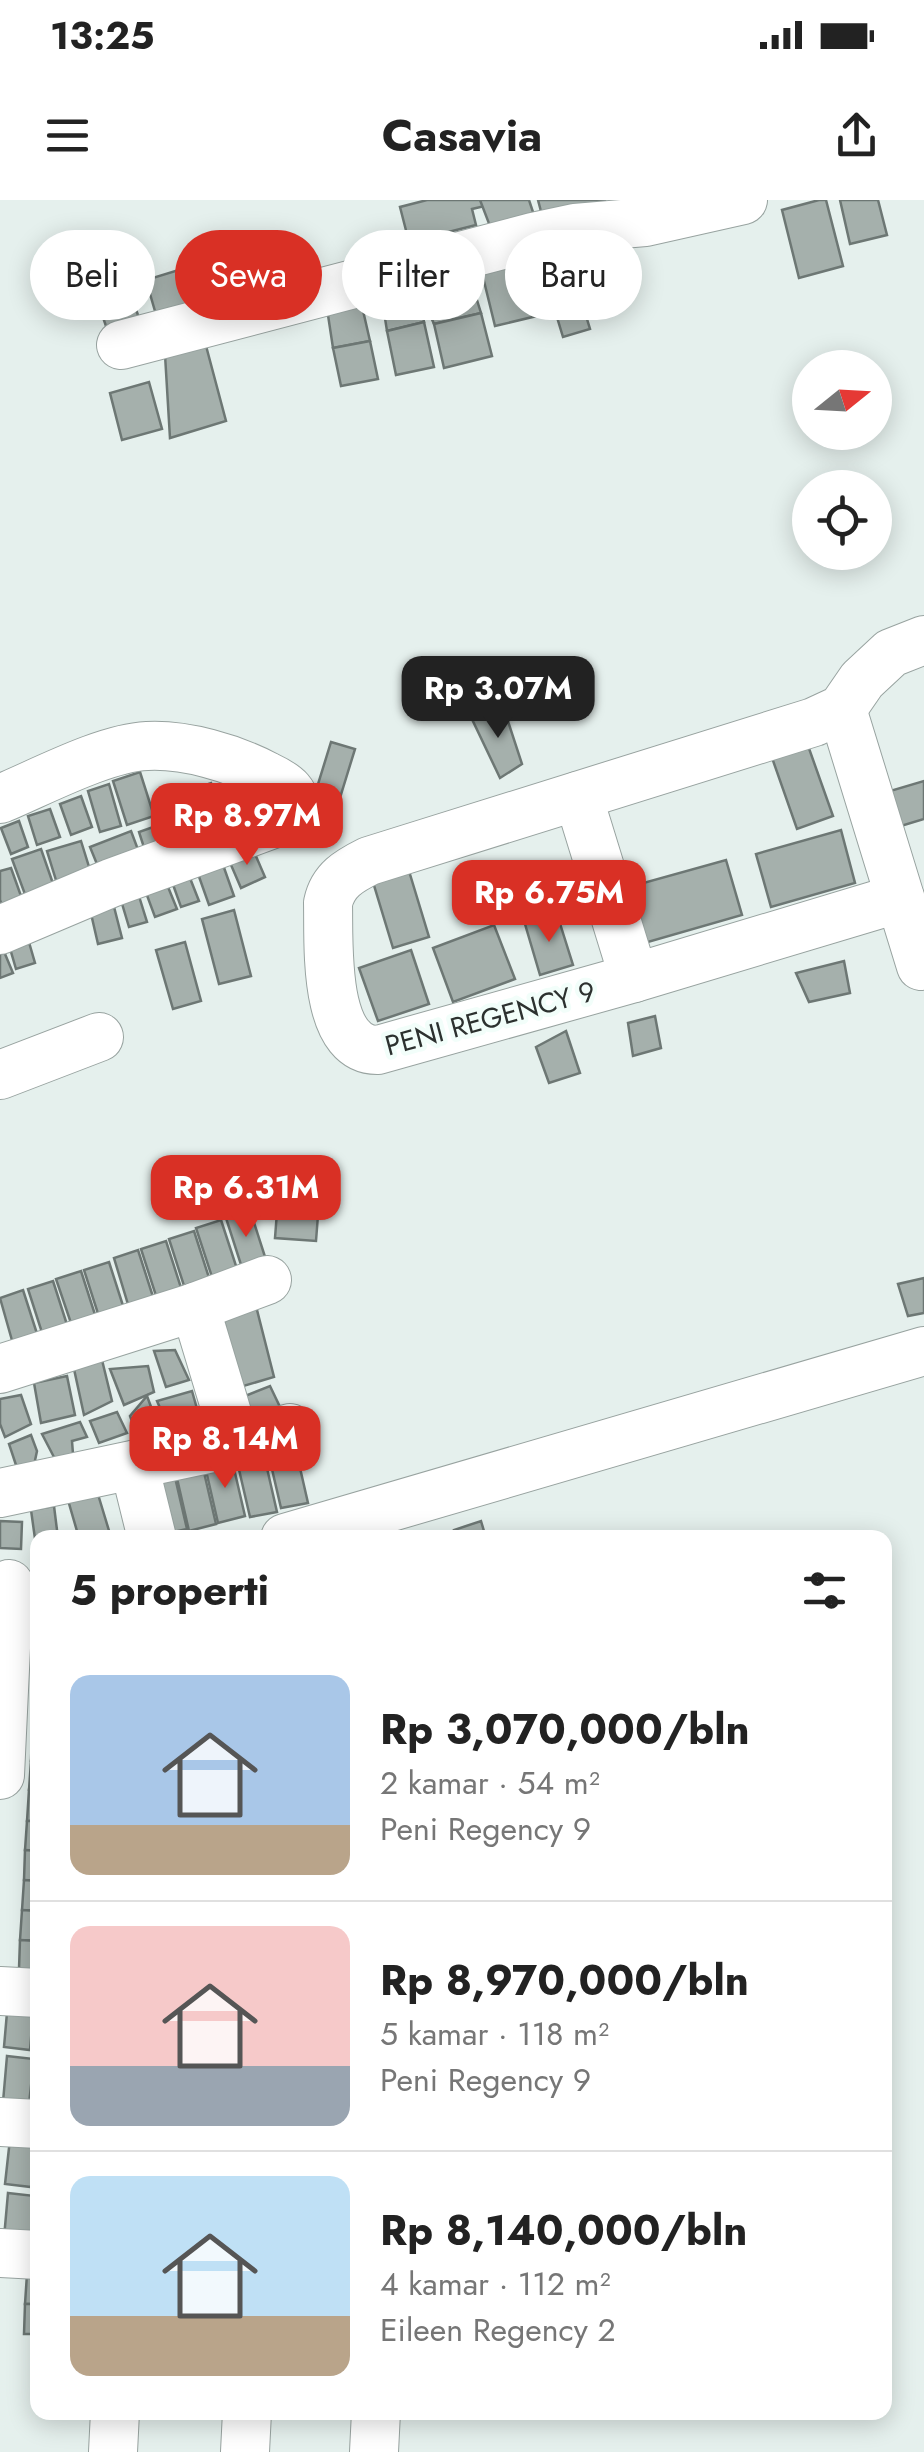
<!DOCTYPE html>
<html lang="id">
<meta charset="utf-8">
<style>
body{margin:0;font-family:Jost,sans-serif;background:#f6f6f6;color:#222;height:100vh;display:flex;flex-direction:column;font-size:38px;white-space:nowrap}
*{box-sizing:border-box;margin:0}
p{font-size:32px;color:#767676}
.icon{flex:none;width:55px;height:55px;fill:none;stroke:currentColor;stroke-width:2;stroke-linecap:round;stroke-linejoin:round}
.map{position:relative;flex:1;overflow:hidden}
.side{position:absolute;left:30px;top:1330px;width:862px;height:890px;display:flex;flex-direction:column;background:#fff;border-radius:20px;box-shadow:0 5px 25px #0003}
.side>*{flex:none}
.top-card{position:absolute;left:30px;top:30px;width:865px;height:90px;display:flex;gap:20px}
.needle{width:65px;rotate:72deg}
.controls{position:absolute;left:792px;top:150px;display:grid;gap:20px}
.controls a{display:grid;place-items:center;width:100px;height:100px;border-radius:50%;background:#fff;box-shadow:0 5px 25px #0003;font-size:50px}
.price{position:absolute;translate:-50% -85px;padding:0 22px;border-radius:20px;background:#d93025;color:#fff;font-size:32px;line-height:65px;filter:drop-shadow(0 2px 5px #0008)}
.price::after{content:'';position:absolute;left:50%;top:60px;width:30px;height:22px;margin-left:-15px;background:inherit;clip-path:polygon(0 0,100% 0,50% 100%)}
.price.on{background:#222;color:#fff}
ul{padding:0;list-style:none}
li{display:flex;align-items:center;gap:30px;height:250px;padding:0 40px}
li+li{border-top:2px solid #e0e0e0}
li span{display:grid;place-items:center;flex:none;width:280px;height:200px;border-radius:20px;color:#555}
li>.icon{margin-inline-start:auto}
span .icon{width:120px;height:120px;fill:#fffc;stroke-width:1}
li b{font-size:42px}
h2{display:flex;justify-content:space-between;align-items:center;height:120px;padding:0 40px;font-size:42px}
.chip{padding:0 35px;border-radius:45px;background:#fff;box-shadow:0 5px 25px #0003;font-size:35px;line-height:90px}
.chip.on{background:#d93025;color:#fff}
.status{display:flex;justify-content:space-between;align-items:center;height:70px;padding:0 50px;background:#fff;direction:ltr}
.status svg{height:28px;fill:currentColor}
header{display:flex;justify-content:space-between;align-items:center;height:130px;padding:0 40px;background:#fff;font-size:45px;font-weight:700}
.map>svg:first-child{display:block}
.building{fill:#a5b0ac;stroke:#6d7774;stroke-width:2.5}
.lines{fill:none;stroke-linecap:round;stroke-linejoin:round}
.minor-casing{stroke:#98a3a0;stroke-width:50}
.minor{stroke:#fff;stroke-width:48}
.labels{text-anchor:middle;stroke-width:9;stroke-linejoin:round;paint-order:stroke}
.street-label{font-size:28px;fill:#2c312f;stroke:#f2fefa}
</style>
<div class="status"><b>13:25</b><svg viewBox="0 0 49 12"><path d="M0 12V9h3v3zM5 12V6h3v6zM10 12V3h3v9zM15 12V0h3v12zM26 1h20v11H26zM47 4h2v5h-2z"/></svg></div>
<header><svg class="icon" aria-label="menu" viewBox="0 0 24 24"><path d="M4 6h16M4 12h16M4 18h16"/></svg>Casavia<svg class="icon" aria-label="share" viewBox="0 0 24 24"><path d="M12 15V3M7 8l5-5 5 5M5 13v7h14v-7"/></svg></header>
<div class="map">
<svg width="924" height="2252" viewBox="0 0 924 2252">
<rect width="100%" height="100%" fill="#e5f0ed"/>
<g class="building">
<path d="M 427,0 L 481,0 L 485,6 L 472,9 L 476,25 L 409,42 L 400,7 Z"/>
<path d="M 480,0 L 529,0 L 535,18 L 493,34 Z"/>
<path d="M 538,0 L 606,0 L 543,19 Z"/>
<path d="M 819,0 L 826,0 L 843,66 L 799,78 L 782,10 Z"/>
<path d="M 840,0 L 878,0 L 887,35 L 850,44 Z"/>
<path d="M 267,50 L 275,82 L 238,92 L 229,61 Z"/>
<path d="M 528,58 L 541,115 L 495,126 L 481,69 Z"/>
<path d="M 211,60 L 223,98 L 157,118 L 146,80 Z"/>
<path d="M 122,69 L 139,118 L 107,129 L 90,80 Z"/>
<path d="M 468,71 L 481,113 L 434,124 L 418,87 Z"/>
<path d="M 418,87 L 424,122 L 387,131 L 381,93 Z"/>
<path d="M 359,93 L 370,141 L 333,148 L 326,102 Z"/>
<path d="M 580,96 L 590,129 L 563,137 L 553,104 Z"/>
<path d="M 481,113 L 492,156 L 444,168 L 434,124 Z"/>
<path d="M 424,122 L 434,167 L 396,175 L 387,131 Z"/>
<path d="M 201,127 L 226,221 L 170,238 L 164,138 Z"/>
<path d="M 370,141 L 378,179 L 341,186 L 333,148 Z"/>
<path d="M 149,182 L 162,229 L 122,240 L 110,193 Z"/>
<path d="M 504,509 L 522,564 L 500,578 L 471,517 Z"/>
<path d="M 806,540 L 833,616 L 797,629 L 770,552 Z"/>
<path d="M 331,542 L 355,549 L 335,614 L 311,607 Z"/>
<path d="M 140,572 L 154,616 L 127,625 L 113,581 Z"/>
<path d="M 924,581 L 924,619 L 901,626 L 890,591 Z"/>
<path d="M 211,583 L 228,631 L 200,640 L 183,593 Z"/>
<path d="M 109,584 L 121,626 L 100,632 L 88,591 Z"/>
<path d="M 81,596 L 92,627 L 71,635 L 60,604 Z"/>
<path d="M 50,609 L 60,637 L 37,645 L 28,616 Z"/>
<path d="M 181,617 L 191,646 L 148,660 L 139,632 Z"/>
<path d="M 19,621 L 28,647 L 11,654 L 1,628 Z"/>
<path d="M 841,630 L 855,683 L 771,707 L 756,654 Z"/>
<path d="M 131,631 L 143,663 L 103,679 L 90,647 Z"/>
<path d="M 81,641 L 94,683 L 60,693 L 47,651 Z"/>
<path d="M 252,647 L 265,677 L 241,688 L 228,658 Z"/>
<path d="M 41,649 L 58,698 L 30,708 L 12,659 Z"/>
<path d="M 726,660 L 742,715 L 634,746 L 618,690 Z"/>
<path d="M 222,662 L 234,696 L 209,705 L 197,671 Z"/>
<path d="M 11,668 L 26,710 L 6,717 L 0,700 L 0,671 Z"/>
<path d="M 409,671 L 429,737 L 393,748 L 373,682 Z"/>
<path d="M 188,673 L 199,701 L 181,707 L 171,679 Z"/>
<path d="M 166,682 L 177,709 L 155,717 L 145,690 Z"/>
<path d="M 138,693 L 147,722 L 129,727 L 120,697 Z"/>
<path d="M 112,699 L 122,738 L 98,744 L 89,705 Z"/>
<path d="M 234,710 L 251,776 L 219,784 L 202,719 Z"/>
<path d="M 557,714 L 573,765 L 540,775 L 525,724 Z"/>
<path d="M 494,725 L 515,779 L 453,802 L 433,748 Z"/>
<path d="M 26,732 L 35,763 L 16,769 L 7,738 Z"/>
<path d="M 0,742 L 13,773 L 0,778 Z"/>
<path d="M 185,742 L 201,801 L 173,809 L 156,750 Z"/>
<path d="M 411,750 L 429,804 L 378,821 L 359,768 Z"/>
<path d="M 844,761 L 850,793 L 809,802 L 796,773 Z"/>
<path d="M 655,816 L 661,848 L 633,856 L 628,823 Z"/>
<path d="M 566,831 L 580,873 L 549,883 L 536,847 Z"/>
<path d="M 278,999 L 319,1002 L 316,1041 L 275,1038 Z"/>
<path d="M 250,1010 L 267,1063 L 243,1071 L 226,1018 Z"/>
<path d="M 221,1020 L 238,1072 L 213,1080 L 196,1028 Z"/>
<path d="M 194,1031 L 211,1084 L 186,1092 L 169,1039 Z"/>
<path d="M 166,1041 L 183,1094 L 158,1102 L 141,1049 Z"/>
<path d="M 138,1050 L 155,1103 L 130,1111 L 114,1058 Z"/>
<path d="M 109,1062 L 126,1115 L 101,1123 L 84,1070 Z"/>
<path d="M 81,1071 L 98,1124 L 74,1132 L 56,1079 Z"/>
<path d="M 924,1078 L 924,1113 L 908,1116 L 898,1084 Z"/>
<path d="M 53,1081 L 70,1134 L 45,1142 L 28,1089 Z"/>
<path d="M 23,1090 L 40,1143 L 15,1151 L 0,1098 Z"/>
<path d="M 256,1106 L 274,1177 L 240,1187 L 222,1113 Z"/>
<path d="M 175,1150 L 189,1180 L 166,1187 L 154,1151 Z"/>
<path d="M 102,1160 L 112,1201 L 84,1215 L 74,1169 Z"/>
<path d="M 148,1166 L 154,1192 L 124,1205 L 110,1169 Z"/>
<path d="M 67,1176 L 75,1215 L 41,1223 L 34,1183 Z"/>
<path d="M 270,1186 L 280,1207 L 251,1215 L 245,1196 Z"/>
<path d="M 192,1191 L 201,1223 L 164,1217 L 157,1201 Z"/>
<path d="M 21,1195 L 31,1224 L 5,1237 L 0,1224 L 0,1199 Z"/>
<path d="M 147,1196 L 160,1231 L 137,1235 L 130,1216 Z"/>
<path d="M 117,1212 L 127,1233 L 99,1243 L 90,1221 Z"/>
<path d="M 80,1222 L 87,1237 L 72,1241 L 73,1254 L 56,1261 L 42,1234 Z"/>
<path d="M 31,1235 L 37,1251 L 34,1265 L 18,1271 L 9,1244 Z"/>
<path d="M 295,1246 L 308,1303 L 281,1308 L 268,1252 Z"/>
<path d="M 264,1255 L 277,1312 L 250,1317 L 237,1261 Z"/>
<path d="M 232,1260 L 245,1316 L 218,1323 L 205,1266 Z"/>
<path d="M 203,1268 L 216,1324 L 189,1331 L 176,1274 Z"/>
<path d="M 174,1273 L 187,1329 L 160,1335 L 147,1279 Z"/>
<path d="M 97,1291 L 110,1334 L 79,1338 L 68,1300 Z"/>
<path d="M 54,1306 L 58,1338 L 38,1338 L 37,1353 L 31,1310 Z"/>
<path d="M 0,1321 L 22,1322 L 21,1349 L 0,1348 Z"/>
<path d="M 481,1321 L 486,1338 L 456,1338 L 454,1330 Z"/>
<path d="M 32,1531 L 38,1531 L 38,1562 L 31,1561 Z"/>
<path d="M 31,1561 L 38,1562 L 38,1591 L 29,1590 Z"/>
<path d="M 29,1590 L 38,1591 L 38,1621 L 27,1621 Z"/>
<path d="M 27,1621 L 38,1621 L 38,1651 L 25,1650 Z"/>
<path d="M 25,1650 L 38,1651 L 38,1681 L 24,1680 Z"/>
<path d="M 24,1680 L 38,1681 L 38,1711 L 22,1710 Z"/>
<path d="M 22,1710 L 38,1711 L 38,1741 L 20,1740 Z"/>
<path d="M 20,1740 L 38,1741 L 38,1771 L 19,1769 Z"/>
<path d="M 8,1801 L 34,1804 L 30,1850 L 4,1847 Z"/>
<path d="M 7,1856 L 34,1859 L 29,1904 L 3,1902 Z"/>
<path d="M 10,1939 L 36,1942 L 31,1987 L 5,1984 Z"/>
<path d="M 8,1993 L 35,1996 L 30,2041 L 4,2038 Z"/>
<path d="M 27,2074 L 38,2075 L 38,2104 L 25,2104 Z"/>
<path d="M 25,2104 L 38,2104 L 38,2134 L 24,2134 Z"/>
</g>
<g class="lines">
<g class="minor-casing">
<g id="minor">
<path d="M 121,145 L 533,37 L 575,28 L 645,22 L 743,0"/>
<path d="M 842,509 L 921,766"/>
<path d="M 578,596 L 634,778"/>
<path d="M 0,599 C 41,582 104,548 147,546 C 185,544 233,558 267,576 C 284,584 301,594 293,615 L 281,621 L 111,683 L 0,730"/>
<path d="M 900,698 L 634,778 L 378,850 C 322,851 329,742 328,703 C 333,680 349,671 369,661 L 814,522 L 842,509 L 862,480 L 891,453 L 924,440"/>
<path d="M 0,875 L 99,837"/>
<path d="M 195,1107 L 236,1243"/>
<path d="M 0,1169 L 195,1107 L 267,1080"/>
<path d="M 134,1265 L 152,1338"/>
<path d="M 0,1293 L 236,1243 L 290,1228"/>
<path d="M 285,1338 L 924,1151"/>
<path d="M 0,1575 L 9,1384"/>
<path d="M 0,1791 L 38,1793"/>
<path d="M 0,1922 L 38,1924"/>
<path d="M 0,2053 L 38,2055"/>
<path d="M 113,2252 L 115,2212"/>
<path d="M 245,2252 L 247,2212"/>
<path d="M 374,2252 L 376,2212"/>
</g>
</g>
<use href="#minor" class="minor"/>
</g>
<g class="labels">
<g class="street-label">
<text transform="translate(490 818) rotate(-15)" y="10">PENI REGENCY 9</text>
</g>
</g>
</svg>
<div class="controls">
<a><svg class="needle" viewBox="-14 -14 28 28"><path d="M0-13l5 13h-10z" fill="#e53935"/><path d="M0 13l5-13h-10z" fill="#767676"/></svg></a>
<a><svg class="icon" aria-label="locate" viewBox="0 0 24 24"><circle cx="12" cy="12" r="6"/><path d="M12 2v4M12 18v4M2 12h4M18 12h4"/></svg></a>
</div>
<b class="price on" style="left:498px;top:541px">Rp 3.07M</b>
<b class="price" style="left:247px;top:668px">Rp 8.97M</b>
<b class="price" style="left:549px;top:745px">Rp 6.75M</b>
<b class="price" style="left:246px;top:1040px">Rp 6.31M</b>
<b class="price" style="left:225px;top:1291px">Rp 8.14M</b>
<div class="top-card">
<a class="chip">Beli</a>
<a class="chip on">Sewa</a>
<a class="chip">Filter</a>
<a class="chip">Baru</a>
</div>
<section class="side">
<h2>5 properti<svg class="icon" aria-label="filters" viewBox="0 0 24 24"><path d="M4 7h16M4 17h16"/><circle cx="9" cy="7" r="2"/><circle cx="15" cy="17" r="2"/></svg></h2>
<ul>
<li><span style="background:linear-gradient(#a9c7e8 75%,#b9a48a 0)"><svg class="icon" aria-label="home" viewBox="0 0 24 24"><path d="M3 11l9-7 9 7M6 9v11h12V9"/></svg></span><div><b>Rp 3,070,000/bln</b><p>2 kamar · 54 m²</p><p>Peni Regency 9</p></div></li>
<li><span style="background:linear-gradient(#f6c9c9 70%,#9aa5b1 0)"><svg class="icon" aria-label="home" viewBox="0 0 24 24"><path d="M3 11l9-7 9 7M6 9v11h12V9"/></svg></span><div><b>Rp 8,970,000/bln</b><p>5 kamar · 118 m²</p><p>Peni Regency 9</p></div></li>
<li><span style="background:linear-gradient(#bfe0f5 70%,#b9a48a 0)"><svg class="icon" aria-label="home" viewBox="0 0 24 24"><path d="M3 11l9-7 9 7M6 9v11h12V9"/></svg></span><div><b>Rp 8,140,000/bln</b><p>4 kamar · 112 m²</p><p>Eileen Regency 2</p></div></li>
</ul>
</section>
</div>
